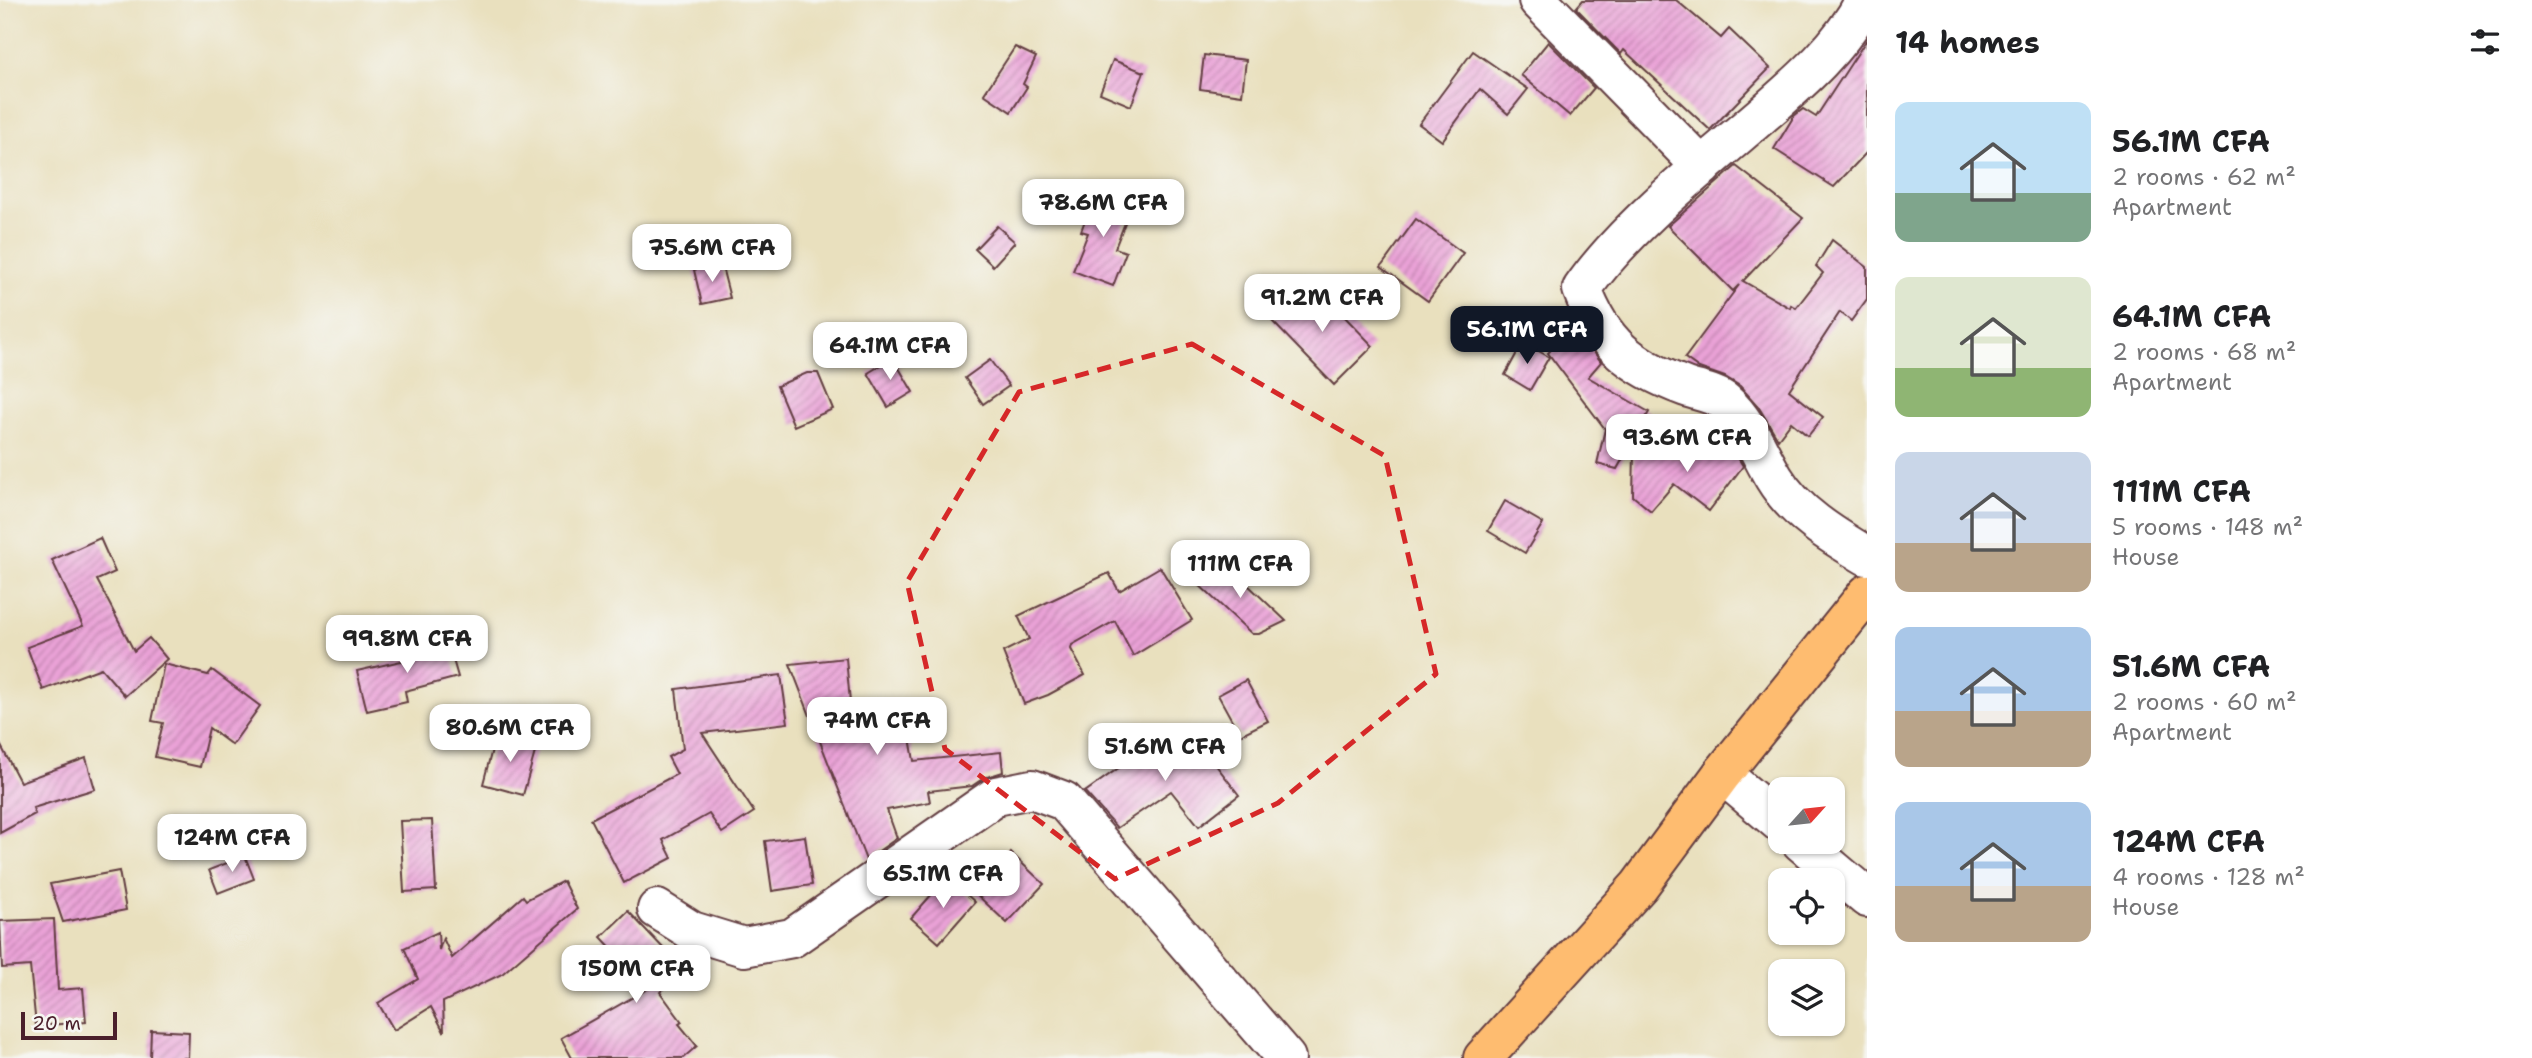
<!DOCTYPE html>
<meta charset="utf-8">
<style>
body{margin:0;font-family:"Shantell Sans",sans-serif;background:#f6f6f6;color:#202124;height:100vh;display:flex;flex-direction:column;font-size:26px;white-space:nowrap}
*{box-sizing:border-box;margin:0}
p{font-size:23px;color:#757577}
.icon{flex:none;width:38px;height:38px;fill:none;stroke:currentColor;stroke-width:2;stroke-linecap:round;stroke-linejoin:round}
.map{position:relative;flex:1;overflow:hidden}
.panel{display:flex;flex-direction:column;background:#fff;width:665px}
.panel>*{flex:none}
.needle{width:46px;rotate:63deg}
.controls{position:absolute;left:1768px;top:777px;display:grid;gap:14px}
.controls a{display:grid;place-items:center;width:77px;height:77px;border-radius:14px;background:#fff;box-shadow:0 2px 5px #0004;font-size:35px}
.scale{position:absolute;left:21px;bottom:18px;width:96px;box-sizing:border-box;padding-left:7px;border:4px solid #4a1f2b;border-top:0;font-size:19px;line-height:24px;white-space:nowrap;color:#4a1f2b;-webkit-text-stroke:5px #f6f6f2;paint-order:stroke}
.price{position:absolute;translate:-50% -60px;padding:0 16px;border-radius:14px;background:#fff;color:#222;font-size:23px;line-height:46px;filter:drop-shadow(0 2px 4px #0008)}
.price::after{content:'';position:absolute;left:50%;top:42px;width:21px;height:16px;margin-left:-10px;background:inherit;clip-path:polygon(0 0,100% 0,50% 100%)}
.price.current{background:#111827;color:#fff}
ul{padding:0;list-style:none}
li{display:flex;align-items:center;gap:21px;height:175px;padding:0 28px}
li span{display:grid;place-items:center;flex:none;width:196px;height:140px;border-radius:14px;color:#555}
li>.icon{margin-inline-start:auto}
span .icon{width:84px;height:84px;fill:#fffc;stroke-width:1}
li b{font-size:30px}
h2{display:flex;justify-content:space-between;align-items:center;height:84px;padding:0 28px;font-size:30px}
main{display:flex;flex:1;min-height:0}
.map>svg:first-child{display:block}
.building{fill:url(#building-hatch)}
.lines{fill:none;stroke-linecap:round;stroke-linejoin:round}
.minor-casing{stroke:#623c41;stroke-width:42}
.major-casing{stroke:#623c41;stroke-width:42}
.minor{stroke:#fff;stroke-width:38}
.major{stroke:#febc70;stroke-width:38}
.marked{fill:none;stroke:#d62828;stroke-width:5;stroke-dasharray:14 9;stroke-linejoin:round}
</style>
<main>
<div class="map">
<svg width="1867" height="1058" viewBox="0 0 1867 1058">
<defs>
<pattern id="building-hatch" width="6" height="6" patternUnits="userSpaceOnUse" patternTransform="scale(1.75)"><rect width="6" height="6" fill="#eaa2d7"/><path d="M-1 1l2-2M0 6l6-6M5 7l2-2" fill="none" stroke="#c083af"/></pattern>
</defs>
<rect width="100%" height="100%" fill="#f6f6f2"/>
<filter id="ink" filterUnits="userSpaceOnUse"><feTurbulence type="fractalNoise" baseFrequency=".0143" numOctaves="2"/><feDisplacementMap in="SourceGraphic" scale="14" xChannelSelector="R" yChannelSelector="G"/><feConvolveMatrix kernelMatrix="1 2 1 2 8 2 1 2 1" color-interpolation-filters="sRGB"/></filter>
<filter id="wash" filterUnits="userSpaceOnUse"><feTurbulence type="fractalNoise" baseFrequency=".00686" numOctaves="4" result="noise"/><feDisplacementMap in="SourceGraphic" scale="28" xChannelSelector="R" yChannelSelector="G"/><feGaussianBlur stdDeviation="1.57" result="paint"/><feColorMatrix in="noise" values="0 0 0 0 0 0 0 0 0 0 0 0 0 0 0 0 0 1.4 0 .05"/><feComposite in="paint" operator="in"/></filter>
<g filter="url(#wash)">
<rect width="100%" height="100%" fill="#e9e0be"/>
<g id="blocks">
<g class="building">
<path d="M 1583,0 L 1676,0 L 1721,38 L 1729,29 L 1770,68 L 1710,130 L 1624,50 L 1621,54 L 1576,8 Z"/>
<path d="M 1867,39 L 1867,152 L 1834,187 L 1774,149 L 1794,116 L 1803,109 L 1816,117 Z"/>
<path d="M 1548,42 L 1594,88 L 1570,116 L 1521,75 Z"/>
<path d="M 1015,47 L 1036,57 L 1023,84 L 1027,87 L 1011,112 L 984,94 Z"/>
<path d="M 1473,51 L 1528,89 L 1508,114 L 1480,89 L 1442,141 L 1419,124 Z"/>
<path d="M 1204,55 L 1246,60 L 1242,95 L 1200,89 Z"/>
<path d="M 1113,60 L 1144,72 L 1131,106 L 1100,93 Z"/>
<path d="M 1736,166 L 1803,218 L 1743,281 L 1790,308 L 1791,305 L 1796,308 L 1823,273 L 1816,266 L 1832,240 L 1867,267 L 1867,299 L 1851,321 L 1840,312 L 1789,390 L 1823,417 L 1808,436 L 1791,422 L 1778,439 L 1758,406 L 1740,386 L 1725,377 L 1699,368 L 1685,358 L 1739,285 L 1733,291 L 1668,226 Z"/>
<path d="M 1096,191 L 1132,205 L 1115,248 L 1126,252 L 1113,286 L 1073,271 L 1088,233 L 1081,231 Z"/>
<path d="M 1416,219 L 1463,253 L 1428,301 L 1381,267 Z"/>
<path d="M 997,226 L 1015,242 L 993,266 L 975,249 Z"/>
<path d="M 721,263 L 730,298 L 702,304 L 694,270 Z"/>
<path d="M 1311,282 L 1373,346 L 1334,385 L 1272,321 Z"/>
<path d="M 1574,324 L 1601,362 L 1588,377 L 1649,412 L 1617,469 L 1597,464 L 1605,429 L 1548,353 Z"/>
<path d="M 1523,342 L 1549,357 L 1530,390 L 1505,375 Z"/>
<path d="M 893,358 L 913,392 L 888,407 L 868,373 Z"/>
<path d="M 990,360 L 1009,386 L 983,404 L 965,378 Z"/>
<path d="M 807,373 L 818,373 L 833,409 L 794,426 L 777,386 Z"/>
<path d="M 1721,430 L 1743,466 L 1709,511 L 1674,484 L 1651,511 L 1633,496 L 1634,453 L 1697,459 Z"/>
<path d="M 1505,501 L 1543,523 L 1525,553 L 1488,531 Z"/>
<path d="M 100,538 L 115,572 L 97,580 L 134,651 L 149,638 L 167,659 L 125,696 L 101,668 L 43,690 L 27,647 L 83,626 L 52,560 Z"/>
<path d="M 1217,560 L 1247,584 L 1286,621 L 1259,634 L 1252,634 L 1198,584 Z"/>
<path d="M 1160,567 L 1192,620 L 1133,656 L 1115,621 L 1072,645 L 1071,649 L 1085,675 L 1048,695 L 1024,704 L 1003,652 L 1029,639 L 1018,616 L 1109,573 L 1119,591 Z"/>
<path d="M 447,639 L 458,677 L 405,691 L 407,702 L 367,711 L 357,671 L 410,659 L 407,650 Z"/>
<path d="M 846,658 L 852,724 L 906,714 L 914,761 L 1001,752 L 1003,772 L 984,778 L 972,786 L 928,791 L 930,802 L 887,810 L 897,838 L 866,860 L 790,664 Z"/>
<path d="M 164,664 L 208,675 L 212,670 L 260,706 L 232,745 L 209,728 L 200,767 L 155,757 L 163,723 L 152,721 Z"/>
<path d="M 781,675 L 788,723 L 702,733 L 754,812 L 722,833 L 709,814 L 663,840 L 672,858 L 624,883 L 591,819 L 677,774 L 668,757 L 683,749 L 676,689 Z"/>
<path d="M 1246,680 L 1268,721 L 1240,735 L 1218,695 Z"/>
<path d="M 496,734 L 537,745 L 523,795 L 483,784 Z"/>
<path d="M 1192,734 L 1239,795 L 1199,826 L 1171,791 L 1117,828 L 1085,792 L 1162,737 L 1169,746 Z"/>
<path d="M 0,744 L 20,782 L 86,758 L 95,789 L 33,808 L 35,814 L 0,833 Z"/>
<path d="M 432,820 L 436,890 L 404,892 L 400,821 Z"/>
<path d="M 805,836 L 812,885 L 772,891 L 765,841 Z"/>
<path d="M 1011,853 L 1044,884 L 1007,923 L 974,892 Z"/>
<path d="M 245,856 L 254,879 L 218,893 L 209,870 Z"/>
<path d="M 119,871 L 126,910 L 63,922 L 50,884 Z"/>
<path d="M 947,877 L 975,902 L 939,943 L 911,918 Z"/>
<path d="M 563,881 L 577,909 L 502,974 L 443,1002 L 444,1032 L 431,1007 L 394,1030 L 378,1003 L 418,979 L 404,948 L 438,932 L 439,950 L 443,938 L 452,958 L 523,896 L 526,900 Z"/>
<path d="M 628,911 L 683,969 L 660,992 L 682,1022 L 679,1024 L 697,1046 L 683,1058 L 572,1058 L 561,1038 L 649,988 L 601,937 Z"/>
<path d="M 54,919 L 58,990 L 83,988 L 86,1022 L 36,1026 L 30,966 L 2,968 L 0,921 Z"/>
<path d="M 151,1030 L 189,1032 L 188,1058 L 150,1058 Z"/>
</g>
</g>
</g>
<g filter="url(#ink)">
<use href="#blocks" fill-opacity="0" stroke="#623c41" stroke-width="2"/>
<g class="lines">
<g class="minor-casing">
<g id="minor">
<path d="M 1538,0 L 1702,167"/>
<path d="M 1865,0 C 1842,46 1800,82 1762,115 C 1704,165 1625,227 1582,289 C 1602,344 1632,367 1686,387 C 1697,391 1716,394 1725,402 C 1748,422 1759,453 1774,478 C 1795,513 1833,536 1867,556"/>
<path d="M 1722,774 L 1780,823"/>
<path d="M 1801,842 L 1867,898"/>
<path d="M 657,909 L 692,931 L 744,947 L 792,938 L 996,796 L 1032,789 L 1064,801 L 1286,1058"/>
</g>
</g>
<g class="major-casing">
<path id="major" d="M 1483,1058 L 1639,886 L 1722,774 L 1867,594"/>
</g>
<use href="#minor" class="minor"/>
<use href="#major" class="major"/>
</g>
</g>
<path class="marked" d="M 1192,344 L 1385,456 L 1436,674 L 1278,803 L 1115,879 L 945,749 L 907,582 L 1019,392 Z"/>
</svg>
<div class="controls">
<a><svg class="needle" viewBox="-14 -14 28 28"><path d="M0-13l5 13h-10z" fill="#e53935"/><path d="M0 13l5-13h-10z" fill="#757577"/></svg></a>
<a><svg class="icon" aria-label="locate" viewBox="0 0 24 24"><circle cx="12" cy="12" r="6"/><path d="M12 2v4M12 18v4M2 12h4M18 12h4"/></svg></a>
<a><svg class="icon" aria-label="layers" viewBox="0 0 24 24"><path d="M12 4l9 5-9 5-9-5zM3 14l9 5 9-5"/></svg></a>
</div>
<div class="scale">20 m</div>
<b class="price" style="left:1103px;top:239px">78.6M CFA</b>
<b class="price" style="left:712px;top:284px">75.6M CFA</b>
<b class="price" style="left:1322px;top:334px">91.2M CFA</b>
<b class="price current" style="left:1527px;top:366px">56.1M CFA</b>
<b class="price" style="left:890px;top:382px">64.1M CFA</b>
<b class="price" style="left:1687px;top:474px">93.6M CFA</b>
<b class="price" style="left:1240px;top:600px">111M CFA</b>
<b class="price" style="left:407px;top:675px">99.8M CFA</b>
<b class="price" style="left:877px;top:757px">74M CFA</b>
<b class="price" style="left:510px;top:764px">80.6M CFA</b>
<b class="price" style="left:1165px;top:783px">51.6M CFA</b>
<b class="price" style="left:232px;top:874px">124M CFA</b>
<b class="price" style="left:943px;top:910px">65.1M CFA</b>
<b class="price" style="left:636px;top:1005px">150M CFA</b>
</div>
<section class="panel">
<h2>14 homes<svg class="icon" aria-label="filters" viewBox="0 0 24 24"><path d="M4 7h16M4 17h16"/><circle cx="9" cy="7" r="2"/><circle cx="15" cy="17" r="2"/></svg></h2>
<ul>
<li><span style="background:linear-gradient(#bfe0f5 65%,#7fa58c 0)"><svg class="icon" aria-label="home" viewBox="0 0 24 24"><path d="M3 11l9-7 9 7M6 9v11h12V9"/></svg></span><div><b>56.1M CFA</b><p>2 rooms · 62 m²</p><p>Apartment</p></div></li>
<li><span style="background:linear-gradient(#dfe7d0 65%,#8fb573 0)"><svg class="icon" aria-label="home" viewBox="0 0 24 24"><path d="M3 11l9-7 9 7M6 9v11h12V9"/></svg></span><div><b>64.1M CFA</b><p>2 rooms · 68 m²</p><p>Apartment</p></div></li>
<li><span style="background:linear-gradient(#c9d6e8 65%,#b9a48a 0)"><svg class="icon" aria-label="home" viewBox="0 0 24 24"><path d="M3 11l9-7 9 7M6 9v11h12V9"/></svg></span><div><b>111M CFA</b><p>5 rooms · 148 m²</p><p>House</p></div></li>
<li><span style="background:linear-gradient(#a9c7e8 60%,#b9a48a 0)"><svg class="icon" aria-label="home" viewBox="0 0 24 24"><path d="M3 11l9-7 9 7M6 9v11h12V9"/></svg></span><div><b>51.6M CFA</b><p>2 rooms · 60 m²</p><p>Apartment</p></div></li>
<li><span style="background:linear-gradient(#a9c7e8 60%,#b9a48a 0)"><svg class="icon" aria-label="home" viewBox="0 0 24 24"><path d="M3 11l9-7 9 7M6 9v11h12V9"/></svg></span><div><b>124M CFA</b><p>4 rooms · 128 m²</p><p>House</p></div></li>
</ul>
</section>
</main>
